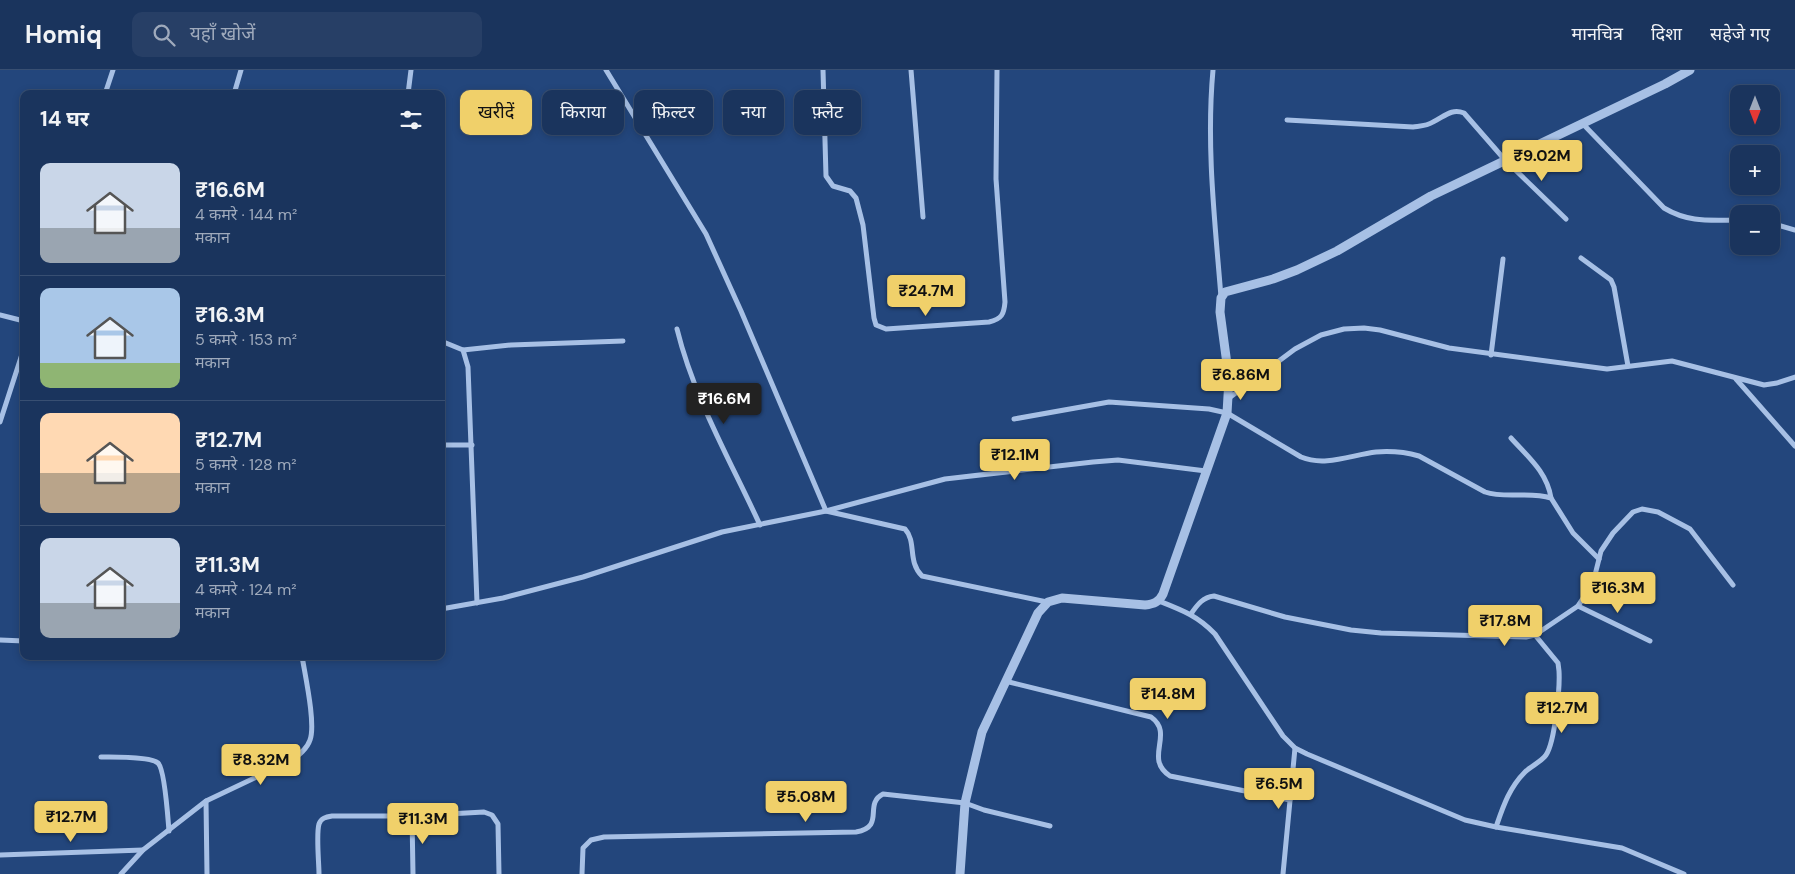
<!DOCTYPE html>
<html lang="hi">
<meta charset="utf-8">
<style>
body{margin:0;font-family:"DM Sans","Noto Sans Devanagari",sans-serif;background:#273f66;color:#f1f3f6;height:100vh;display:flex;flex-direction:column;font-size:19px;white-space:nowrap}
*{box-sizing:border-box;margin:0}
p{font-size:16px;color:#9faabc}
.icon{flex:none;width:28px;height:28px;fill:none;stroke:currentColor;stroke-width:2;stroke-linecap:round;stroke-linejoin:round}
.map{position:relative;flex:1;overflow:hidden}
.sheet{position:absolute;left:20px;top:20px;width:425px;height:570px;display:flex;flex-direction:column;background:#1a345d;border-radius:10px;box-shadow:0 2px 8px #0003,0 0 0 1px #384f72}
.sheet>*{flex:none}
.guide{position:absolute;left:460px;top:20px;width:475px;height:45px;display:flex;gap:10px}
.needle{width:32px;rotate:180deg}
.fabs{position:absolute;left:1730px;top:15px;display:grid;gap:10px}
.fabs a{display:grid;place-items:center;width:50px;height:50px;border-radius:10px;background:#1a345d;box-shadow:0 2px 8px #0003,0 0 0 1px #384f72;font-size:25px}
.price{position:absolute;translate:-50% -42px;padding:0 11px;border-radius:5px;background:#f0d06a;color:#111;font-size:16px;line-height:32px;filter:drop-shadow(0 1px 2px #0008)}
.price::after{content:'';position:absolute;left:50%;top:30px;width:15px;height:11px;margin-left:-8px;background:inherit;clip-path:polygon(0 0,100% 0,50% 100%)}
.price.on{background:#222;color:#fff}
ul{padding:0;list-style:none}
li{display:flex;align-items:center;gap:15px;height:125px;padding:0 20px}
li+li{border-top:1px solid #384f72}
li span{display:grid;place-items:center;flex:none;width:140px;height:100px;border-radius:10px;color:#555}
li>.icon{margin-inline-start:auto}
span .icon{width:60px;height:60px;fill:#fffc;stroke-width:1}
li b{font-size:21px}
h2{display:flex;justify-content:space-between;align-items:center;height:60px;padding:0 20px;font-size:21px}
.chip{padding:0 18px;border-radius:10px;background:#1a345d;box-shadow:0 2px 8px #0003,0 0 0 1px #384f72;font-size:18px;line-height:45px}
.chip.on{background:#f0d06a;color:#111}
header{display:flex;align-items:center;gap:30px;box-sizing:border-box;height:70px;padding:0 25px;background:#1a345d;border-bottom:1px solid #384f72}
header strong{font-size:24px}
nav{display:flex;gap:28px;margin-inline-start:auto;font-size:18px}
.search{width:350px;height:45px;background:#273f66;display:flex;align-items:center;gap:12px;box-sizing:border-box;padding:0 18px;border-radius:10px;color:#9faabc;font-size:19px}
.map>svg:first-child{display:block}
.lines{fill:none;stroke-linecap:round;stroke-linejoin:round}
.minor{stroke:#a7c0e5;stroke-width:5}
.tertiary{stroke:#a7c0e5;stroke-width:9}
</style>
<header>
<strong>Homiq</strong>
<div class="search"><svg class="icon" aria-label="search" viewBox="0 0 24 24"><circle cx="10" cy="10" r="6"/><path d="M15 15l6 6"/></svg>यहाँ खोजें</div>
<nav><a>मानचित्र</a><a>दिशा</a><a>सहेजे गए</a></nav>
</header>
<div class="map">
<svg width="1795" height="804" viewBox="0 0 1795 804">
<rect width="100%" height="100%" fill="#23467c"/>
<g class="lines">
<g class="minor">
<path d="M 606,0 L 706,164 L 741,241 L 826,441 L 945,409 L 1093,392 L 1118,390 L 1206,401"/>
<path d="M 823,0 L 826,106 L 833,116 L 850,121 L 856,128 L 863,155 L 874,248 L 876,255 L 886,259 L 989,252 C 1002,249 1004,244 1005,232 L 996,109 L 997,0"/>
<path d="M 911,0 L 923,147"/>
<path d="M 1213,0 C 1206,76 1215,152 1221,227"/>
<path d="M 105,24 L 113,0"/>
<path d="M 234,24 L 241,0"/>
<path d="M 408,24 L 411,0"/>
<path d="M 1287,50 L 1413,57 C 1419,56 1427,56 1433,52 C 1444,47 1451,38 1464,43 L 1505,90 L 1566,149"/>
<path d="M 1582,53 L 1664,138 C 1689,153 1710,150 1739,150"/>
<path d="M 1771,153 L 1795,160"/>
<path d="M 1581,188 L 1611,210 L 1614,217 L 1628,296"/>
<path d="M 0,245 L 24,251"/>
<path d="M 677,259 C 694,328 730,390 760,455"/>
<path d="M 441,271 L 463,280 L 468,297 L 477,533"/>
<path d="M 463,280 L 511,275 L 623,271"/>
<path d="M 1491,285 L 1503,189"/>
<path d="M 1736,309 L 1795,376"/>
<path d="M 1229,328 L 1295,279 L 1321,265 L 1344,259 L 1364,258 L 1380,260 L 1449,278 L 1607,299 L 1672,291 L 1764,315 L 1777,313 L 1795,307"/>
<path d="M 1014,349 L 1109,332 L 1209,339 L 1227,343 L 1301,387 C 1325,397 1351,385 1376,382 C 1390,381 1405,382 1419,386 L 1485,422 C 1506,429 1529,421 1551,428 L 1573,463 L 1599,489"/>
<path d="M 0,352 L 24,278"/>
<path d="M 1511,368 C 1528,387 1547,402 1551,428"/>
<path d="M 441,375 L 472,375"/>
<path d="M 1159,531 C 1182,540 1198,546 1215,564 L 1283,666 L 1295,678 L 1307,684 L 1465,750 L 1496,757 L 1622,778 L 1684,804"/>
<path d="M 1578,536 L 1650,571"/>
<path d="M 441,539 L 503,528 L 583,507 L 722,462 L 826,441 L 905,459 C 917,472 907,491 922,506 L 1047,532"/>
<path d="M 1191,544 C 1197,535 1203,527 1214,526 L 1285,547 L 1351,560 L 1381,563 L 1526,567 L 1535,565 L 1578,536 L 1588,521 L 1594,509 L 1601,481 L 1613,463 L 1633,442 L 1642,439 L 1658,442 L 1690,459 L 1733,515"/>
<path d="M 0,570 L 24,571"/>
<path d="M 1005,611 L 1151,647 C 1175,664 1143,688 1170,706 L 1290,730"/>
<path d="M 101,687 C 112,687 150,686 158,693 C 165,699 168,750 169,761"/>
<path d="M 206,731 L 207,804"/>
<path d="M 412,746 L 413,804"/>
<path d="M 1496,757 C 1503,737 1509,718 1525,702 C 1531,696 1541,692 1546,685 C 1555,672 1560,617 1559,601 L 1558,593 L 1535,565"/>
<path d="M 0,785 L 143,780"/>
<path d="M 121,804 L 143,780 L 206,731 L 292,690 C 299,685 307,679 310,670 C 316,654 305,605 302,586"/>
<path d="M 319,804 C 319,793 316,764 319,754 C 321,748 326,747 332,746 L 412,746 L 484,742 L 492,745 L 498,754 L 499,804"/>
<path d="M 582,804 L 583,778 L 591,770 L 604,767 L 856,762 C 886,757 863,734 883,724 L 965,733 L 984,740 L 1050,756"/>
<path d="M 1283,804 L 1295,678"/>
</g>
<path class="tertiary" d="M 960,804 L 965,733 L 982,662 L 1038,543 L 1048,532 L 1062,528 L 1145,535 C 1154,534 1159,532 1163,524 L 1227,343 L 1229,309 L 1220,242 L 1221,228 L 1225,222 L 1273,209 L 1297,200 L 1337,181 L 1431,126 L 1665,14 L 1690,0"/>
</g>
</svg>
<div class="fabs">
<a><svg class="needle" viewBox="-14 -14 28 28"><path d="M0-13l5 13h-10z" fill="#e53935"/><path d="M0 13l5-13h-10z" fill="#9faabc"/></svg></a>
<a>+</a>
<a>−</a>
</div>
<b class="price" style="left:1542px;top:112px">₹9.02M</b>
<b class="price" style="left:926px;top:247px">₹24.7M</b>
<b class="price" style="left:1241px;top:331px">₹6.86M</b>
<b class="price on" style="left:724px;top:355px">₹16.6M</b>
<b class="price" style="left:1015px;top:411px">₹12.1M</b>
<b class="price" style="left:1618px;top:544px">₹16.3M</b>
<b class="price" style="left:1505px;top:577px">₹17.8M</b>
<b class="price" style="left:1168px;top:650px">₹14.8M</b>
<b class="price" style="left:1562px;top:664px">₹12.7M</b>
<b class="price" style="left:261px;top:716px">₹8.32M</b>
<b class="price" style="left:1279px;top:740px">₹6.5M</b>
<b class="price" style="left:806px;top:753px">₹5.08M</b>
<b class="price" style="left:71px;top:773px">₹12.7M</b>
<b class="price" style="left:423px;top:775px">₹11.3M</b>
<div class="guide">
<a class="chip on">खरीदें</a>
<a class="chip">किराया</a>
<a class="chip">फ़िल्टर</a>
<a class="chip">नया</a>
<a class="chip">फ़्लैट</a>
</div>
<section class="sheet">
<h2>14 घर<svg class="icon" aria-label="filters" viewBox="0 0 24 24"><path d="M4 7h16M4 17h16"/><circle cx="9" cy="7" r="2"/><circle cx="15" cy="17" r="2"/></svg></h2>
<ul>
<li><span style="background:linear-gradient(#c9d6e8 65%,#9aa5b1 0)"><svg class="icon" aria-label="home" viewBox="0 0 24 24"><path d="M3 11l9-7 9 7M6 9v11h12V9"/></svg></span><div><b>₹16.6M</b><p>4 कमरे · 144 m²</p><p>मकान</p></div></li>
<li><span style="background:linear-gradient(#a9c7e8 75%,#8fb573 0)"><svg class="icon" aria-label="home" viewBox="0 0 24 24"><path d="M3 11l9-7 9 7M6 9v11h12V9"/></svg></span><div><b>₹16.3M</b><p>5 कमरे · 153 m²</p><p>मकान</p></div></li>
<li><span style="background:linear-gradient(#ffd9b3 60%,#b9a48a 0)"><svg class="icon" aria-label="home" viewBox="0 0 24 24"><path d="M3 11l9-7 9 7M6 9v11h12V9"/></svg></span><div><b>₹12.7M</b><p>5 कमरे · 128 m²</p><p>मकान</p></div></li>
<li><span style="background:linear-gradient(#c9d6e8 65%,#9aa5b1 0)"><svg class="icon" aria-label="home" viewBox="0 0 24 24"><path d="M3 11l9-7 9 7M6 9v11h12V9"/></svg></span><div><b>₹11.3M</b><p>4 कमरे · 124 m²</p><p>मकान</p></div></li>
</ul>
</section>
</div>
